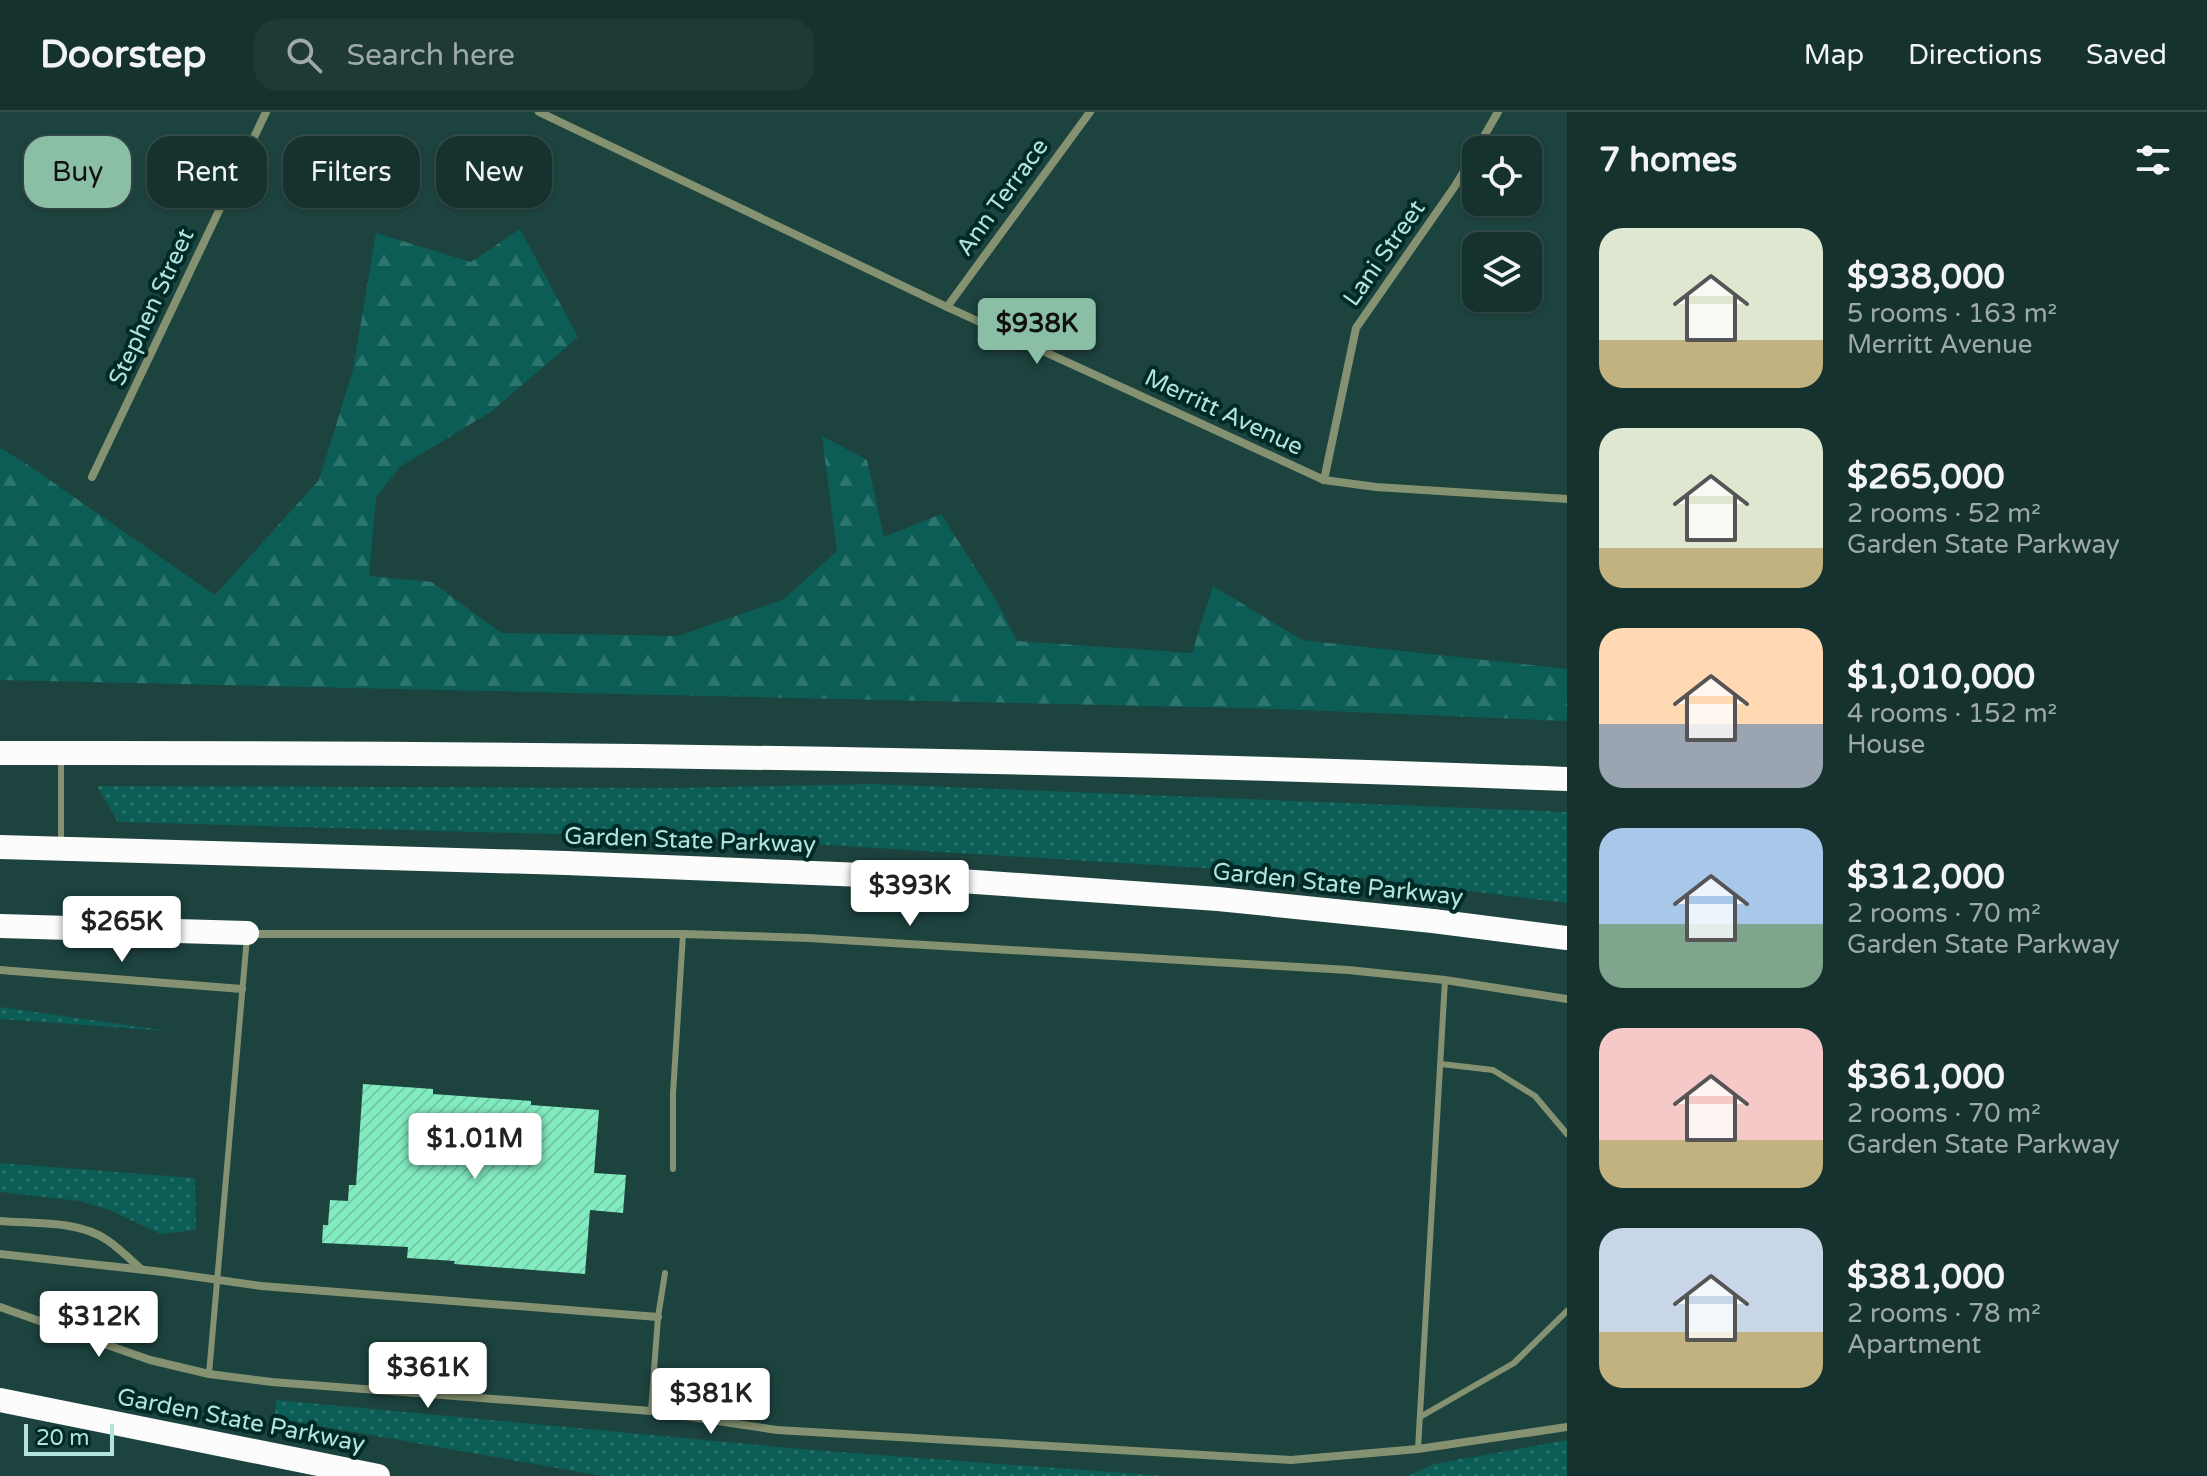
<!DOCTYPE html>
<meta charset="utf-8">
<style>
body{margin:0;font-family:"Varela Round",sans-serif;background:#1f3a36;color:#f1f3f6;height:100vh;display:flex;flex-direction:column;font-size:30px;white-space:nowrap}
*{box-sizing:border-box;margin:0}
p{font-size:26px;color:#9eaaaa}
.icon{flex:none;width:44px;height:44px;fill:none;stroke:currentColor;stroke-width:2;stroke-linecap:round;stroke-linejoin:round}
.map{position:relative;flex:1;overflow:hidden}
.panel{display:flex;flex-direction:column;background:#16322e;width:640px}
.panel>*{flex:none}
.top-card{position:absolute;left:24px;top:24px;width:760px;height:72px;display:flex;gap:16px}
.buttons{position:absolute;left:1462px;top:24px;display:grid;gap:16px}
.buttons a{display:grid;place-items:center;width:80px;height:80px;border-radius:16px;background:#16322e;box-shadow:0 2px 6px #0004,0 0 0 2px #354d4a;font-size:40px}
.scale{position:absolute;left:24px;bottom:20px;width:90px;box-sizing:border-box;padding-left:8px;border:4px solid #b0e4dd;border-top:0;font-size:22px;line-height:28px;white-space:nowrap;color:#b0e4dd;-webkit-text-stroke:6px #012925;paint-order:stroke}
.price{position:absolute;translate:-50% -68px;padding:0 18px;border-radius:8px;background:#fff;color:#222;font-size:26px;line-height:52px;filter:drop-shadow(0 2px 4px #0008)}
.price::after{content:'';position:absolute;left:50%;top:48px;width:24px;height:18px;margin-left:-12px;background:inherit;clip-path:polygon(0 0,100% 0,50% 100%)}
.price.current{background:#8abfa5;color:#111}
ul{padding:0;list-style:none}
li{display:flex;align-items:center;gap:24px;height:200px;padding:0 32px}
li span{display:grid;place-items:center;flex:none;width:224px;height:160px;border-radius:24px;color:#555}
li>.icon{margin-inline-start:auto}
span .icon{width:96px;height:96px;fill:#fffc;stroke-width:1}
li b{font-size:34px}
h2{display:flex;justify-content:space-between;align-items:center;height:96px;padding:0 32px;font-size:34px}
.pill{padding:0 28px;border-radius:24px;background:#16322e;box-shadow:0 2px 6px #0004,0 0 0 2px #354d4a;font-size:28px;line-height:72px}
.pill.current{background:#8abfa5;color:#111}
header{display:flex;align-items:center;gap:48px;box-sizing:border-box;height:112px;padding:0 40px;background:#16322e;border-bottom:2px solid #354d4a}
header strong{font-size:38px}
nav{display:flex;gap:44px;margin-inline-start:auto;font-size:28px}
.search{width:560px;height:72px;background:#1f3a36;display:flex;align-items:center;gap:20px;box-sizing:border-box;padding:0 28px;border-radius:24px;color:#9eaaaa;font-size:30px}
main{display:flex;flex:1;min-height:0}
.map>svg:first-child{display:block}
.green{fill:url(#green-dots)}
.forest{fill:url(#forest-firs)}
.building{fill:url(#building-hatch)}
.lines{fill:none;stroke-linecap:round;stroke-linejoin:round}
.lane{stroke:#859271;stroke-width:6}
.street{stroke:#859271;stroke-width:8}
.highway{stroke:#fcfcfc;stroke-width:24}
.labels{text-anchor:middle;stroke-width:8;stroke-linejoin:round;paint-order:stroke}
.street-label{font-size:24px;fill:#b0e4dd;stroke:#012925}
</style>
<header>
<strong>Doorstep</strong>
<div class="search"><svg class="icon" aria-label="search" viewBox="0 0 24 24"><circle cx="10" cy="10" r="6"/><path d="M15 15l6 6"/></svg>Search here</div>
<nav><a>Map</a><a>Directions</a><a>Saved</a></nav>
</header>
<main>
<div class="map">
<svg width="1567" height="1364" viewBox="0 0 1567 1364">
<defs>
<pattern id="green-dots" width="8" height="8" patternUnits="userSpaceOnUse" patternTransform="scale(2)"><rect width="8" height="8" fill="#0b5d56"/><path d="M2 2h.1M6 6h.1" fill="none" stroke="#2c746e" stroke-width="1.8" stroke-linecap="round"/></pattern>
<pattern id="forest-firs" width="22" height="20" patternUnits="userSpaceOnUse" patternTransform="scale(2)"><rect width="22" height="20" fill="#0b5d56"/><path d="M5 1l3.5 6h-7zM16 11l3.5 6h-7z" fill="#2c746e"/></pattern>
<pattern id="building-hatch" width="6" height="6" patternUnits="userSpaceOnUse" patternTransform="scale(2)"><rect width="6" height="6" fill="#83ebc0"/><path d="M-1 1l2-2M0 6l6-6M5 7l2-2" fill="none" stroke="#73caa7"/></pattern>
</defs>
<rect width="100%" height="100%" fill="#1d433e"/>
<g class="green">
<path d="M 873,672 L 1567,700 L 1567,791 L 1364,766 L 730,727 L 118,710 L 97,674 L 674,676 Z"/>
<path d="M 0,895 L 169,919 L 0,907 Z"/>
<path d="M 0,1051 L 195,1066 L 196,1118 L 160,1122 L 112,1099 L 80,1089 L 0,1080 Z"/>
<path d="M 276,1288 L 813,1338 L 1165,1364 L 602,1364 L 275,1306 Z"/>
<path d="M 1567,1328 L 1567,1364 L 1408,1364 L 1434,1352 Z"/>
</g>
<path class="forest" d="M 520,117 L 578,225 L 492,299 L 400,355 L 376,385 L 369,464 L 432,470 L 501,521 L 678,524 L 784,487 L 837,439 L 822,324 L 867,348 L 884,425 L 941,402 L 996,488 L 1017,529 L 1192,541 L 1213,474 L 1302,528 L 1567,557 L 1567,609 L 1278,597 L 0,568 L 0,336 L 25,351 L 215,483 L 319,368 L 353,258 L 376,121 L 471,150 Z"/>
<path class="building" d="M 363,972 L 433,977 L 433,982 L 531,989 L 531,993 L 599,998 L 594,1061 L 626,1063 L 623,1101 L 590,1098 L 585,1162 L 454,1152 L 455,1149 L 407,1146 L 408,1135 L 322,1131 L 323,1113 L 328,1113 L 330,1088 L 348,1089 L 349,1073 L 356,1073 Z"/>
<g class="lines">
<g class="lane">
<path d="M 61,729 L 61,645"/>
<path d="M 1441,952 L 1493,958 L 1535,984 L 1567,1022"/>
<path d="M 673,1057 L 673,982 L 683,822"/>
<path d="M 209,1262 L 247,825"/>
<path d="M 651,1299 L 658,1205 L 665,1161"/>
<path d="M 1420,1305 L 1514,1251 L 1567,1199"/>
<path d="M 1418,1337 L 1445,868"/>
</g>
<g class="street">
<path d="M 539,0 L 947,195 L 1324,368 L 1376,375 L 1567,387"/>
<path d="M 1476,38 L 1498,0"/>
<path d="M 947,195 L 1090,0"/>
<path d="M 92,365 L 266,0"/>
<path d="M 1324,368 L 1356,216 L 1455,74 L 1476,39"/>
<path d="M 251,822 L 683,822 L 808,826 L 1348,858 L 1445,868 L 1567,887"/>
<path d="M 0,858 L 242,877"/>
<path d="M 0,1109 C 34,1112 77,1108 107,1128 C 119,1136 130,1147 141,1157"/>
<path d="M 0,1142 L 163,1160 L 261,1174 L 658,1205"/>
<path d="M 0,1195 L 150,1248 L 209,1262 L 272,1270 L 651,1299 L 777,1318 L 1291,1348 L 1418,1337 L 1567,1315"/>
</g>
<g class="highway">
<path d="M 0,641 C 522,640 1045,647 1567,667"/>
<path d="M 0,735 L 566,751 L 889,764 L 1218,787 L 1433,809 L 1567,826"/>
<path d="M 0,814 L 247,821"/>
<path d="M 0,1288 L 378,1364"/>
</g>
</g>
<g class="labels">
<g class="street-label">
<text transform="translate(1002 85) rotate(-54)" y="8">Ann Terrace</text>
<text transform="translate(1384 141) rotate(-55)" y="8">Lani Street</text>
<text transform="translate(151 195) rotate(-65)" y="8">Stephen Street</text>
<text transform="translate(1224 300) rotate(25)" y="8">Merritt Avenue</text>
<text transform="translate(690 728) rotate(2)" y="8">Garden State Parkway</text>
<text transform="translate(1338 772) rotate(6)" y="8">Garden State Parkway</text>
<text transform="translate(241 1308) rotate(11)" y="8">Garden State Parkway</text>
</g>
</g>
</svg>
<div class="buttons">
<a><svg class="icon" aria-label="locate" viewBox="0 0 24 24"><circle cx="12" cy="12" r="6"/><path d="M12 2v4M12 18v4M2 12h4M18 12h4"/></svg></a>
<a><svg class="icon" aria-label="layers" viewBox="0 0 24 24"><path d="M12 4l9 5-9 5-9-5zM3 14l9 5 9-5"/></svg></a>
</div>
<div class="scale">20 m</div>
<b class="price current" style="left:1037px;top:254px">$938K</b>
<b class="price" style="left:910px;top:816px">$393K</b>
<b class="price" style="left:122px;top:852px">$265K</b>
<b class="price" style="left:475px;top:1069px">$1.01M</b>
<b class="price" style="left:99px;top:1247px">$312K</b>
<b class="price" style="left:428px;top:1298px">$361K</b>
<b class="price" style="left:711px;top:1324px">$381K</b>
<div class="top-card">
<a class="pill current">Buy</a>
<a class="pill">Rent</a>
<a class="pill">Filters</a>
<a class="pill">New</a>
</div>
</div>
<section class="panel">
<h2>7 homes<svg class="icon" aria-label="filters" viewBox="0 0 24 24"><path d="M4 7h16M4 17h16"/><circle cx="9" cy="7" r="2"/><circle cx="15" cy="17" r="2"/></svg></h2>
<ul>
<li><span style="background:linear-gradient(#dfe7d0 70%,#c2b280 0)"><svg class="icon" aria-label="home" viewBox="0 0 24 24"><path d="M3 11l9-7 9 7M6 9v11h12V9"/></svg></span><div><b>$938,000</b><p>5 rooms · 163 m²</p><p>Merritt Avenue</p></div></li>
<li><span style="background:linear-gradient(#dfe7d0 75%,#c2b280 0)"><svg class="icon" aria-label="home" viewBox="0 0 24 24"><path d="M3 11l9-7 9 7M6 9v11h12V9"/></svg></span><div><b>$265,000</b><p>2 rooms · 52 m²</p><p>Garden State Parkway</p></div></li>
<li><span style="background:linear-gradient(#ffd9b3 60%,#9aa5b1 0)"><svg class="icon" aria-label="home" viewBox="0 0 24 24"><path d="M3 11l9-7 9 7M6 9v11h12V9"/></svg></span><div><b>$1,010,000</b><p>4 rooms · 152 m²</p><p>House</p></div></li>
<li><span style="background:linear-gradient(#a9c7e8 60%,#7fa58c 0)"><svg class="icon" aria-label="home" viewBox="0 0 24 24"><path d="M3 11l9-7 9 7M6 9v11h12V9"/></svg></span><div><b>$312,000</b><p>2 rooms · 70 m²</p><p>Garden State Parkway</p></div></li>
<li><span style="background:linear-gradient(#f6c9c9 70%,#c2b280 0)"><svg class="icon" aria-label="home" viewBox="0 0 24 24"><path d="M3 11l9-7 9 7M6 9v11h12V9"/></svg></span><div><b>$361,000</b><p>2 rooms · 70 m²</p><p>Garden State Parkway</p></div></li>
<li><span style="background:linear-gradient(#c9d6e8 65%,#c2b280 0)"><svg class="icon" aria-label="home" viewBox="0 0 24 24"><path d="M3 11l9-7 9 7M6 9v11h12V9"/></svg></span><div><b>$381,000</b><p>2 rooms · 78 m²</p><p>Apartment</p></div></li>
</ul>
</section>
</main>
